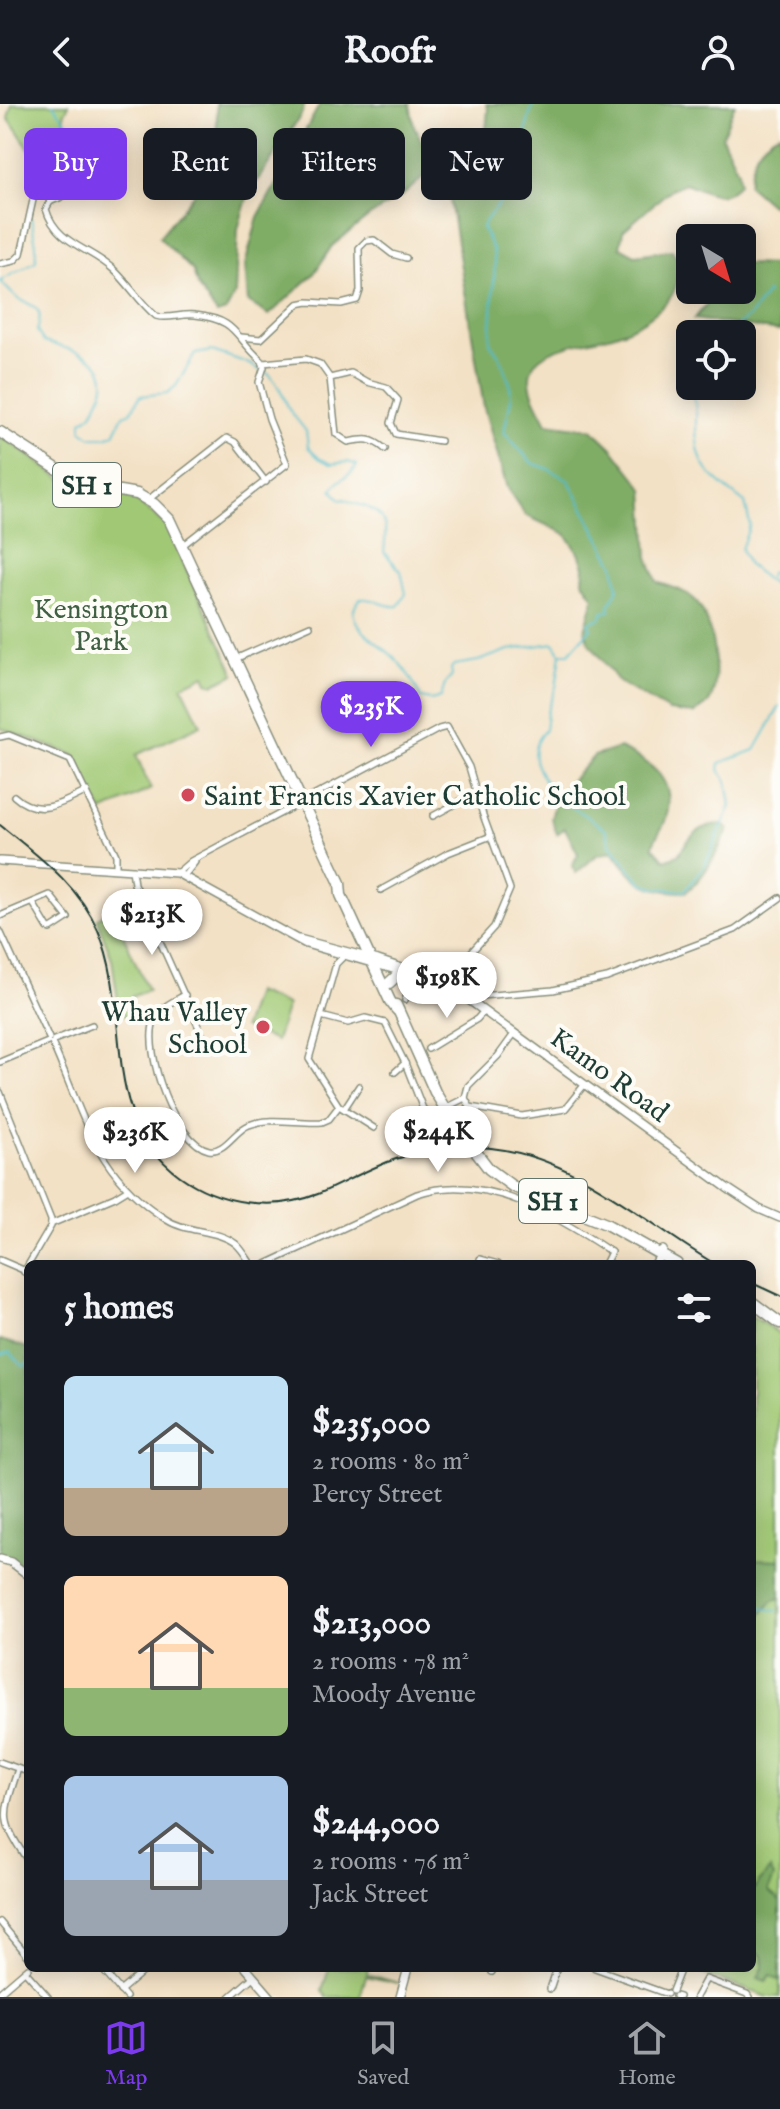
<!DOCTYPE html>
<meta charset="utf-8">
<style>
body{margin:0;font-family:"IM FELL English",serif;background:#242831;color:#f1f3f6;height:100vh;display:flex;flex-direction:column;font-size:30px;white-space:nowrap}
*{box-sizing:border-box;margin:0}
p{font-size:26px;color:#9ea1a6}
.icon{flex:none;width:44px;height:44px;fill:none;stroke:currentColor;stroke-width:2;stroke-linecap:round;stroke-linejoin:round}
.map{position:relative;flex:1;overflow:hidden}
.panel{position:absolute;left:24px;top:1156px;width:732px;height:712px;display:flex;flex-direction:column;background:#171b24;border-radius:12px;box-shadow:0 4px 20px #0003}
.panel>*{flex:none}
.hud{position:absolute;left:24px;top:24px;width:732px;height:72px;display:flex;gap:16px}
.needle{width:52px;rotate:142deg}
.controls{position:absolute;left:676px;top:120px;display:grid;gap:16px}
.controls a{display:grid;place-items:center;width:80px;height:80px;border-radius:12px;background:#171b24;box-shadow:0 4px 20px #0003;font-size:40px}
.price{position:absolute;translate:-50% -68px;padding:0 18px;border-radius:28px;background:#fff;color:#222;font-size:26px;line-height:52px;filter:drop-shadow(0 2px 4px #0008)}
.price::after{content:'';position:absolute;left:50%;top:48px;width:24px;height:18px;margin-left:-12px;background:inherit;clip-path:polygon(0 0,100% 0,50% 100%)}
.price.on{background:#7c3aed;color:#fff}
ul{padding:0;list-style:none}
li{display:flex;align-items:center;gap:24px;height:200px;padding:0 40px}
li span{display:grid;place-items:center;flex:none;width:224px;height:160px;border-radius:12px;color:#555}
li>.icon{margin-inline-start:auto}
span .icon{width:96px;height:96px;fill:#fffc;stroke-width:1}
li b{font-size:34px}
h2{display:flex;justify-content:space-between;align-items:center;height:96px;padding:0 40px;font-size:34px}
.chip{padding:0 28px;border-radius:12px;background:#171b24;box-shadow:0 4px 20px #0003;font-size:28px;line-height:72px}
.chip.on{background:#7c3aed;color:#fff}
header{display:flex;justify-content:space-between;align-items:center;height:104px;padding:0 40px;background:#171b24;font-size:36px;font-weight:800}
.dock{display:flex;justify-content:space-around;align-items:center;height:112px;border-top:2px solid #363941;background:#171b24;font-size:22px;color:#9ea1a6}
.dock a{display:grid;justify-items:center;gap:4px}
.dock .on{color:#7c3aed}
.map>svg:first-child{display:block}
.green{fill:#a1c974;stroke:#608354;stroke-width:2}
.forest{fill:#80ad66;stroke:#50754d;stroke-width:2}
.lines{fill:none;stroke-linecap:round;stroke-linejoin:round}
.stream{stroke:#50bdca;stroke-width:2}
.street-casing{stroke:#898f7c;stroke-width:8}
.secondary-casing{stroke:#898f7c;stroke-width:10}
.highway-casing{stroke:#898f7c;stroke-width:13}
.street{stroke:#fff;stroke-width:5}
.secondary{stroke:#fff;stroke-width:7}
.highway{stroke:#fff;stroke-width:10}
.rail{stroke:#1f3d34;stroke-width:2}
.poi-dot{fill:#d1495b;stroke:#fdfcf7;stroke-width:3}
.labels{text-anchor:middle;stroke-width:8;stroke-linejoin:round;paint-order:stroke}
.shield{fill:#fdfcf7;stroke:#62766e;stroke-width:2}
.shield-label{font-size:26px;font-weight:bold;fill:#1f3d34}
.park-label{font-size:28px;fill:#406044;stroke:#fdfcf7}
.poi-label{font-size:28px;fill:#1f3d34;stroke:#fdfcf7;text-anchor:start}
.street-label{font-size:28px;fill:#1f3d34;stroke:#fdfcf7}
</style>
<header><svg class="icon" aria-label="back" viewBox="0 0 24 24"><path d="M15 5l-7 7 7 7"/></svg>Roofr<svg class="icon" aria-label="person" viewBox="0 0 24 24"><circle cx="12" cy="8" r="4"/><path d="M4 21q1-7 8-7t8 7"/></svg></header>
<div class="map">
<svg width="780" height="1893" viewBox="0 0 780 1893">
<rect width="100%" height="100%" fill="#fdfcf7"/>
<filter id="ink" filterUnits="userSpaceOnUse"><feTurbulence type="fractalNoise" baseFrequency=".0125" numOctaves="2"/><feDisplacementMap in="SourceGraphic" scale="16" xChannelSelector="R" yChannelSelector="G"/><feConvolveMatrix kernelMatrix="1 2 1 2 8 2 1 2 1" color-interpolation-filters="sRGB"/></filter>
<filter id="wash" filterUnits="userSpaceOnUse"><feTurbulence type="fractalNoise" baseFrequency=".006" numOctaves="4" result="noise"/><feDisplacementMap in="SourceGraphic" scale="32" xChannelSelector="R" yChannelSelector="G"/><feGaussianBlur stdDeviation="1.8" result="paint"/><feColorMatrix in="noise" values="0 0 0 0 0 0 0 0 0 0 0 0 0 0 0 0 0 1.4 0 .05"/><feComposite in="paint" operator="in"/></filter>
<g filter="url(#wash)">
<rect width="100%" height="100%" fill="#f3e1c5"/>
<g class="green">
<path d="M 12,0 L 69,0 L 64,11 L 70,52 L 43,65 L 8,13 Z"/>
<path d="M 0,331 L 72,382 L 133,394 L 166,421 L 235,570 L 214,580 L 208,578 L 205,571 L 182,582 L 201,621 L 136,651 L 151,685 L 102,708 L 75,651 L 0,624 Z"/>
<path d="M 136,796 L 146,816 L 122,828 L 148,886 L 131,893 L 133,912 L 120,911 L 112,855 L 97,814 Z"/>
<path d="M 255,888 L 287,901 L 276,937 L 243,924 Z"/>
<path d="M 752,1212 L 780,1230 L 780,1893 L 768,1893 L 686,1864 L 752,1864 Z"/>
<path d="M 329,1864 L 368,1864 L 367,1870 L 398,1879 L 366,1872 L 360,1893 L 327,1893 L 322,1887 Z"/>
</g>
<g class="forest">
<path d="M 216,0 L 305,0 L 301,11 L 248,91 L 238,125 L 235,190 L 226,207 L 217,210 L 198,183 L 193,167 L 159,133 C 195,89 223,61 216,0 Z"/>
<path d="M 320,0 L 410,0 L 414,22 L 429,53 L 424,73 L 403,91 L 368,113 L 332,142 L 313,171 L 269,211 L 248,198 L 245,161 L 258,113 Z"/>
<path d="M 486,0 L 735,0 L 722,33 L 738,67 L 739,80 C 720,100 707,87 685,79 L 671,85 L 623,127 L 620,143 L 635,151 L 672,146 L 681,161 C 678,170 677,183 672,191 C 660,209 638,222 618,229 C 595,238 538,241 531,267 C 526,285 540,304 547,319 L 592,325 L 612,344 L 644,385 L 648,453 L 657,478 C 670,483 686,486 696,497 C 712,514 723,578 709,598 C 706,602 698,606 694,610 L 669,607 L 619,578 L 588,537 L 585,526 L 594,494 L 583,477 L 584,463 L 579,449 L 566,430 L 525,411 L 507,384 L 484,304 L 449,90 C 452,49 454,51 486,27 L 488,5 Z"/>
<path d="M 780,28 L 780,102 L 771,101 L 748,81 C 753,54 754,42 780,28 Z"/>
<path d="M 742,160 L 780,161 L 780,227 L 694,215 L 719,186 L 742,186 Z"/>
<path d="M 619,644 C 654,659 680,679 664,720 C 660,729 654,733 653,743 L 665,756 L 678,751 C 690,732 699,721 722,720 L 729,725 C 717,748 706,772 686,788 C 646,788 635,779 613,747 L 597,751 L 576,769 L 572,762 L 578,750 L 565,724 L 557,730 L 551,714 L 555,700 L 569,679 L 594,652 Z"/>
<path d="M 0,1236 L 28,1244 L 28,1469 L 0,1451 Z"/>
<path d="M 752,1455 L 780,1456 L 780,1494 L 773,1496 L 761,1511 L 752,1507 Z"/>
<path d="M 770,1765 L 774,1773 L 768,1787 L 780,1797 L 780,1877 L 771,1871 L 766,1877 L 758,1874 L 764,1862 L 763,1852 L 752,1844 L 752,1787 Z"/>
</g>
<g class="lines">
<g class="stream">
<path d="M 533,0 C 530,10 526,21 526,31 C 525,39 530,48 529,57 C 526,78 493,101 482,123 L 493,146 L 495,160 L 490,239 L 500,253 L 510,280 L 511,295 L 504,328 L 532,359 L 549,365 L 569,377 L 614,461 L 618,484 L 609,502 L 610,507 L 603,508 L 601,514 L 588,519 L 591,524 L 569,549 L 561,549"/>
<path d="M 47,73 L 67,51 L 77,32 L 53,0"/>
<path d="M 31,114 L 36,141 L 36,157 L 0,177 C 5,182 10,188 15,192 C 30,204 46,198 37,227 L 44,238 C 70,245 119,254 100,294 C 95,305 93,311 82,317 L 82,326 L 91,333 L 104,333 L 114,330 L 123,311 L 131,308 L 140,292 L 167,289 L 176,282 L 195,250 L 212,247 L 245,258 L 270,271 L 279,283 L 290,307 L 306,327 L 308,343 L 319,354 L 331,360 L 348,358 L 357,361 C 352,373 337,374 332,386 L 341,396 L 345,395 C 354,401 362,400 371,405 C 389,414 386,431 384,448 L 401,467 L 406,490 L 398,502 C 384,504 373,492 360,495 C 356,501 352,505 354,512 C 358,527 377,538 388,548 C 402,559 414,578 421,594 L 431,596 L 441,593 L 445,580 L 452,572 L 451,564 L 454,561 L 478,557 L 509,546 L 554,539 L 561,550 L 556,583 L 547,608 L 545,626 C 521,650 543,674 558,698 L 563,697 L 606,725 L 610,740 L 641,778 L 655,784 L 685,787 L 705,761 L 731,702 L 727,677 L 719,666 L 720,659 L 755,646 L 780,602"/>
<path d="M 725,230 L 749,213 L 768,188"/>
<path d="M 692,282 C 692,292 697,303 696,313 C 695,364 707,369 745,399 L 750,421 L 741,445 L 748,461 L 780,486"/>
<path d="M 769,473 L 770,469 L 780,465"/>
<path d="M 0,1251 L 10,1248 L 23,1262 L 28,1260"/>
<path d="M 752,1502 L 777,1507"/>
</g>
</g>
</g>
<g filter="url(#ink)">
<g class="lines">
<g class="street-casing">
<g id="street">
<path d="M 0,160 L 14,157 L 21,150 L 35,87 L 47,76 L 58,74 L 67,80 C 71,93 59,93 50,98 L 46,105 C 56,140 91,144 114,166 C 129,180 140,199 156,212 C 169,216 181,209 195,211 C 239,216 233,232 262,257 L 264,263 L 259,278 L 269,315 L 287,360 L 183,441"/>
<path d="M 241,233 L 261,235 L 298,200 L 308,198 L 341,200 L 357,196 L 360,187 L 359,144 L 366,137 L 374,136 L 392,150 L 406,154"/>
<path d="M 263,259 L 306,255 L 320,260 L 330,274 L 336,330 L 348,338 C 364,335 371,333 385,345"/>
<path d="M 330,274 L 351,269 L 367,278 L 386,283 L 398,296 L 391,319 L 396,330 L 440,337"/>
<path d="M 149,395 L 227,334 L 235,338 L 266,378"/>
<path d="M 235,555 L 310,522"/>
<path d="M 0,633 L 9,631 L 70,656 L 116,751 L 116,764"/>
<path d="M 14,692 C 38,714 61,700 87,687"/>
<path d="M 433,712 L 477,688"/>
<path d="M 132,766 L 134,780 L 204,935"/>
<path d="M 177,769 L 191,757 L 439,625 L 447,623 L 469,663 L 483,711 L 510,785 L 494,823 L 444,878"/>
<path d="M 184,772 L 195,758"/>
<path d="M 381,786 L 448,749 L 491,732"/>
<path d="M 0,812 L 50,791 L 68,814 L 51,825 L 48,824 L 33,799"/>
<path d="M 0,827 L 49,934"/>
<path d="M 344,852 L 336,860 L 309,955 L 339,1002 L 374,1024"/>
<path d="M 460,889 L 481,890"/>
<path d="M 185,891 C 172,898 159,903 154,918 C 143,948 175,1039 209,1046 C 225,1049 235,1026 249,1021 C 270,1012 299,1020 322,1018 L 329,1015 L 339,1002"/>
<path d="M 405,896 L 416,869"/>
<path d="M 473,899 L 480,892 L 553,886 L 607,874 L 735,826 L 780,794"/>
<path d="M 321,912 L 348,919 L 365,914 L 385,919 L 405,959 L 423,1005 L 434,1013 L 441,1010"/>
<path d="M 514,930 L 498,952 L 468,982 L 465,994 L 470,1003 L 522,1012 L 565,1005 L 585,980"/>
<path d="M 54,936 L 92,921"/>
<path d="M 52,939 C 85,1012 94,1070 167,1116 C 187,1129 217,1125 236,1140 C 242,1145 247,1154 251,1160"/>
<path d="M 428,945 L 477,915 L 484,907"/>
<path d="M 0,958 L 48,938"/>
<path d="M 395,968 L 405,959"/>
<path d="M 0,988 L 51,1116 L 51,1122 L 24,1168"/>
<path d="M 449,1002 L 465,994"/>
<path d="M 344,1005 L 359,982"/>
<path d="M 51,1120 L 115,1093 L 128,1085"/>
<path d="M 480,1155 L 498,1160"/>
<path d="M 0,1156 L 28,1168"/>
<path d="M 266,1160 L 417,1090 C 484,1067 557,1112 611,1148 L 605,1160"/>
<path d="M 0,1658 L 28,1668"/>
<path d="M 18,1665 C 2,1714 0,1715 28,1757"/>
<path d="M 0,1818 L 28,1852"/>
<path d="M 101,1864 L 126,1893"/>
<path d="M 595,1864 L 667,1890"/>
<path d="M 25,1867 L 48,1893"/>
<path d="M 492,1868 L 494,1864"/>
<path d="M 550,1885 L 557,1864"/>
<path d="M 120,1887 L 147,1864"/>
<path d="M 672,1887 L 681,1864"/>
<path d="M 0,1888 L 28,1864"/>
<path d="M 675,1892 L 679,1893"/>
<path d="M 230,1893 L 253,1873"/>
<path d="M 696,1893 L 706,1875 L 747,1890 L 749,1893"/>
</g>
</g>
<g class="secondary-casing">
<g id="secondary">
<path d="M 0,757 L 177,769 L 306,840 L 403,868"/>
<path d="M 299,835 L 378,856 L 444,878 L 727,1084 L 759,1105 L 780,1114"/>
<path d="M 655,1160 L 663,1146"/>
<path d="M 0,1455 L 11,1458 L 28,1471"/>
<path d="M 246,1864 L 271,1893"/>
<path d="M 400,1893 L 408,1864"/>
</g>
</g>
<g class="highway-casing">
<g id="highway">
<path d="M 0,328 L 74,376 L 91,382 L 137,390 L 154,400 L 169,415 L 340,779 L 341,791 L 390,897 L 397,906"/>
<path d="M 389,879 L 401,868"/>
<path d="M 396,901 L 435,988 L 453,1018 L 489,1065 L 512,1082 L 606,1120 L 677,1160"/>
<path d="M 752,1198 L 780,1219"/>
</g>
</g>
<use href="#street" class="street"/>
<use href="#secondary" class="secondary"/>
<use href="#highway" class="highway"/>
<g class="rail">
<path d="M 0,721 C 38,752 78,780 98,826 C 134,909 96,1011 180,1072 C 219,1100 273,1108 318,1090 C 344,1079 369,1064 396,1055 C 426,1045 459,1041 491,1044 C 576,1053 644,1118 715,1160"/>
<path d="M 752,1179 L 780,1192"/>
</g>
</g>
</g>
<g class="poi-dot">
<circle cx="188" cy="691" r="8"/>
<circle cx="263" cy="923" r="8"/>
</g>
<g class="labels">
<g class="shield">
<rect x="53" y="359" width="68" height="44" rx="6"/>
<rect x="519" y="1075" width="68" height="44" rx="6"/>
</g>
<g class="shield-label">
<text x="87" y="390">SH 1</text>
<text x="553" y="1106">SH 1</text>
</g>
<g class="park-label">
<text x="101" y="514">Kensington<tspan x="101" dy="32">Park</tspan></text>
</g>
<g class="poi-label">
<text x="204" y="701">Saint Francis Xavier Catholic School</text>
<text x="247" y="917" text-anchor="end">Whau Valley<tspan x="247" dy="32">School</tspan></text>
</g>
<g class="street-label">
<text transform="translate(610 970) rotate(36)" y="10">Kamo Road</text>
</g>
</g>
</svg>
<div class="controls">
<a><svg class="needle" viewBox="-14 -14 28 28"><path d="M0-13l5 13h-10z" fill="#e53935"/><path d="M0 13l5-13h-10z" fill="#9ea1a6"/></svg></a>
<a><svg class="icon" aria-label="locate" viewBox="0 0 24 24"><circle cx="12" cy="12" r="6"/><path d="M12 2v4M12 18v4M2 12h4M18 12h4"/></svg></a>
</div>
<b class="price on" style="left:371px;top:645px">$235K</b>
<b class="price" style="left:152px;top:853px">$213K</b>
<b class="price" style="left:447px;top:916px">$198K</b>
<b class="price" style="left:438px;top:1070px">$244K</b>
<b class="price" style="left:135px;top:1071px">$236K</b>
<div class="hud">
<a class="chip on">Buy</a>
<a class="chip">Rent</a>
<a class="chip">Filters</a>
<a class="chip">New</a>
</div>
<section class="panel">
<h2>5 homes<svg class="icon" aria-label="filters" viewBox="0 0 24 24"><path d="M4 7h16M4 17h16"/><circle cx="9" cy="7" r="2"/><circle cx="15" cy="17" r="2"/></svg></h2>
<ul>
<li><span style="background:linear-gradient(#bfe0f5 70%,#b9a48a 0)"><svg class="icon" aria-label="home" viewBox="0 0 24 24"><path d="M3 11l9-7 9 7M6 9v11h12V9"/></svg></span><div><b>$235,000</b><p>2 rooms · 80 m²</p><p>Percy Street</p></div></li>
<li><span style="background:linear-gradient(#ffd9b3 70%,#8fb573 0)"><svg class="icon" aria-label="home" viewBox="0 0 24 24"><path d="M3 11l9-7 9 7M6 9v11h12V9"/></svg></span><div><b>$213,000</b><p>2 rooms · 78 m²</p><p>Moody Avenue</p></div></li>
<li><span style="background:linear-gradient(#a9c7e8 65%,#9aa5b1 0)"><svg class="icon" aria-label="home" viewBox="0 0 24 24"><path d="M3 11l9-7 9 7M6 9v11h12V9"/></svg></span><div><b>$244,000</b><p>2 rooms · 76 m²</p><p>Jack Street</p></div></li>
</ul>
</section>
</div>
<nav class="dock">
<a class="on"><svg class="icon" aria-label="map" viewBox="0 0 24 24"><path d="M3 6l6-2 6 2 6-2v14l-6 2-6-2-6 2zM9 4v14M15 6v14"/></svg>Map</a>
<a><svg class="icon" aria-label="saved" viewBox="0 0 24 24"><path d="M7 4h10v16l-5-4-5 4z"/></svg>Saved</a>
<a><svg class="icon" aria-label="home" viewBox="0 0 24 24"><path d="M3 11l9-7 9 7M6 9v11h12V9"/></svg>Home</a>
</nav>
